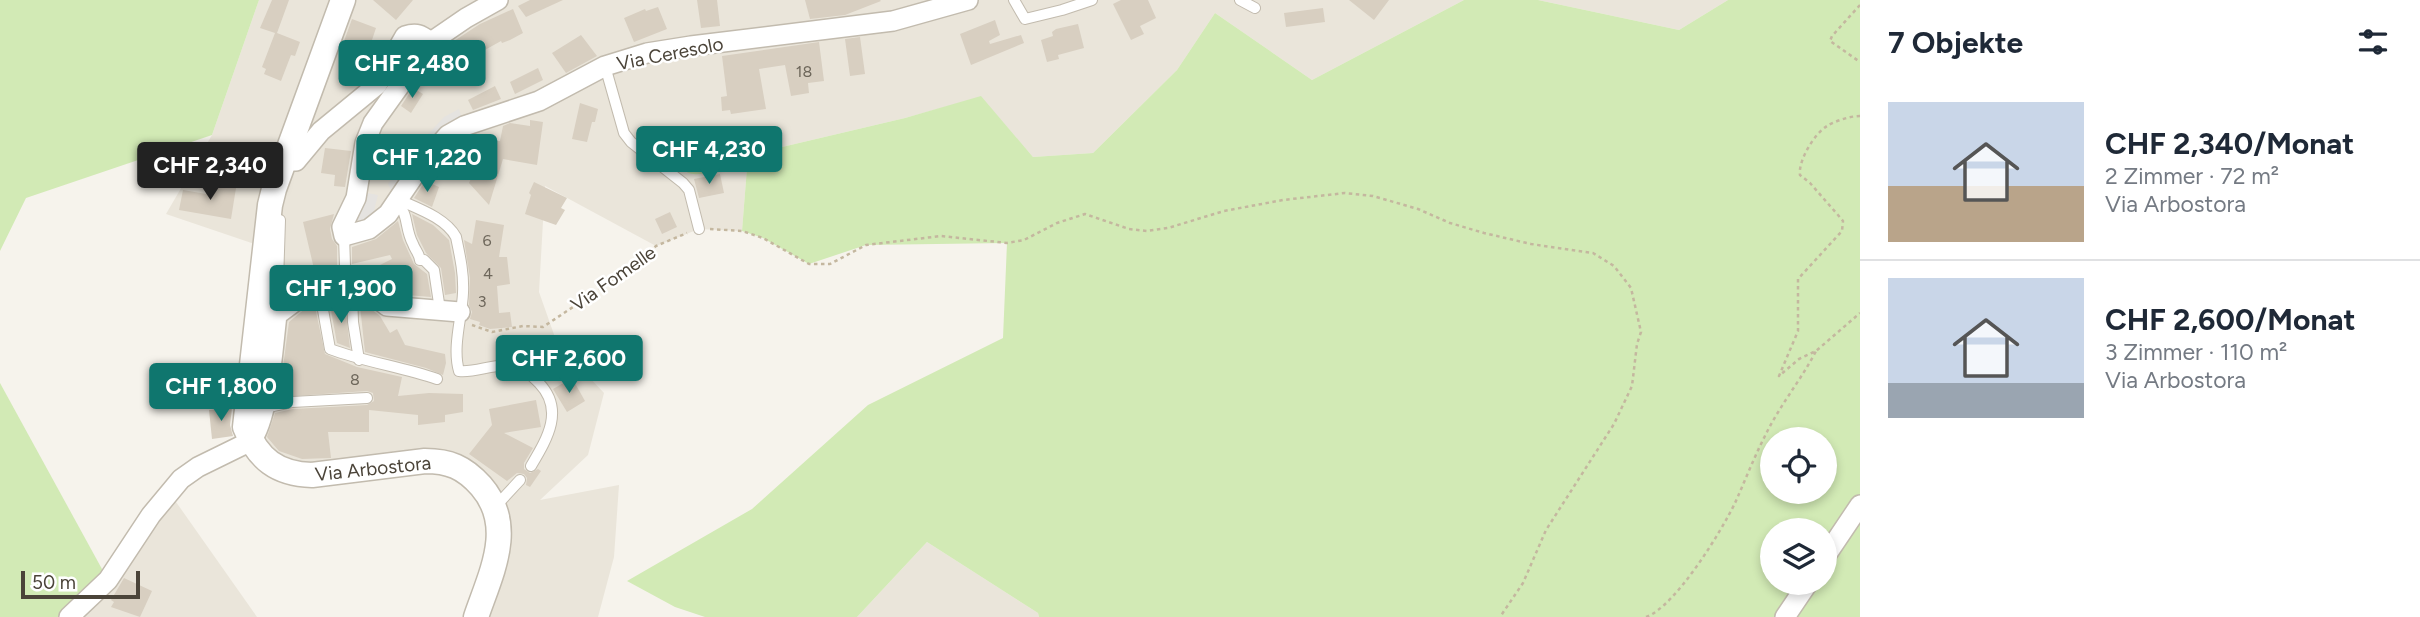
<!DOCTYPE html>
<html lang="de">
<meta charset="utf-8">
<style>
body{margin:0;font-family:Figtree,sans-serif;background:#f2f2f3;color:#1f2937;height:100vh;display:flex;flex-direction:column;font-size:26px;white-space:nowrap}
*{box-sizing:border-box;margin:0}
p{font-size:23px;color:#747a83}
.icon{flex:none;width:38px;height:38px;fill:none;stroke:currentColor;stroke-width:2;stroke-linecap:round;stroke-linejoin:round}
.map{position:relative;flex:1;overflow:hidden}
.details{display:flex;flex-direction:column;background:#fff;width:560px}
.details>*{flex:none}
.buttons{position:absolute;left:1760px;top:427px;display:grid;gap:14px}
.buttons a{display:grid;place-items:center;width:77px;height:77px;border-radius:50%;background:#fff;box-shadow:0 4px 10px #0003;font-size:35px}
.scale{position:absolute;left:21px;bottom:18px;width:119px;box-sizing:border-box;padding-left:7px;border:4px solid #4b4439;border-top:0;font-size:19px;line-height:24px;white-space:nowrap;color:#4b4439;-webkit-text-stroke:5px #fff;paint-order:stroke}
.price{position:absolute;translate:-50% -60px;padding:0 16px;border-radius:7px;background:#0f766e;color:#fff;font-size:23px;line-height:46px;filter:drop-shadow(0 2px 4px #0008)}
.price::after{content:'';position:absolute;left:50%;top:42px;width:21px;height:16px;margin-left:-10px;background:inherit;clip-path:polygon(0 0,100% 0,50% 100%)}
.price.current{background:#222;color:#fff}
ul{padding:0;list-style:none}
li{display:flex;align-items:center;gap:21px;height:175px;padding:0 28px}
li+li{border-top:2px solid #e0e1e3}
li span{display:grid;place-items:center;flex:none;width:196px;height:140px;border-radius:0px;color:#555}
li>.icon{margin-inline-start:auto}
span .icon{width:84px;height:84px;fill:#fffc;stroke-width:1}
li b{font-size:30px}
h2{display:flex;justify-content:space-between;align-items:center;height:84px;padding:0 28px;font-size:30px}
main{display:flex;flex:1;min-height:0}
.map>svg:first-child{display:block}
.residential{fill:#eae5da}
.green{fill:#d2eab5;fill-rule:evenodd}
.parking{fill:#e5e3e0}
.building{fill:#d8cfc1}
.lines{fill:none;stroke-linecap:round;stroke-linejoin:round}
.service-casing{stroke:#c2bbae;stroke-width:12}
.minor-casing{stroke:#c2bbae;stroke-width:22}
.tertiary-casing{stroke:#c2bbae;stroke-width:27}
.path{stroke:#c4b79f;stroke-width:2.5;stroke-dasharray:3.5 3.5;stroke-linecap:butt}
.service{stroke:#fff;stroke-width:10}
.minor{stroke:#fff;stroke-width:19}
.tertiary{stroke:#fff;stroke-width:24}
.labels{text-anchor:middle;stroke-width:5;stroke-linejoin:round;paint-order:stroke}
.number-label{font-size:16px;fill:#6e675b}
.street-label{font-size:19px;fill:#4b4439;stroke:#fff}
</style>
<main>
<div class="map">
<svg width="1860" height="617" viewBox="0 0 1860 617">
<rect width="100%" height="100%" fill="#f6f3ec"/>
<g class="residential">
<path d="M 259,0 L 1464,0 L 1312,80 L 1215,13 L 1177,70 L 1093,153 L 1033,157 L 981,97 L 905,118 L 748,155 L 742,231 L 699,229 L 656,246 L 545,186 L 539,292 L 557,343 L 604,393 L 588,455 L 540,500 L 619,485 L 614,557 L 598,617 L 476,617 L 500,534 L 460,467 L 312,475 L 258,452 L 266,248 L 166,214 L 212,135 Z"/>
<path d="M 1538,0 L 1728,0 L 1679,30 Z"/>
<path d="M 169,492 L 257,617 L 69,617 Z"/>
<path d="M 927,542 L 1038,613 L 1039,617 L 857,617 Z"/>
</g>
<g class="green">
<path d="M 0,0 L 259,0 L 212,135 L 26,198 L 0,251 Z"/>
<path d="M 1464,0 L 1538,0 L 1679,30 L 1728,0 L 1860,0 L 1860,617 L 1039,617 L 1038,613 L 927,542 L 857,617 L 705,617 L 675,607 L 627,581 L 752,509 L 868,405 L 1003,338 L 1007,243 L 866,245 L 809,264 L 763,238 L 742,231 L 748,155 L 905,118 L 981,96 L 1033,157 L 1093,153 L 1177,70 L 1215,13 L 1312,80 ZM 1773,439 L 1825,439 L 1825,492 L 1773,492 ZM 1773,530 L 1825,530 L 1825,583 L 1773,583 Z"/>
<path d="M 717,135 L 728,165 C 714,169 691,183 681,166 C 677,160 679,156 681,150 Z"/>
<path d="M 0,383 L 108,580 L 69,617 L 0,617 Z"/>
</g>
<g class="parking">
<path d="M 459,109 L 464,126 L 396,200 L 388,184 L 410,154 L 444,117 Z"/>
<path d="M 357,191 L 378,195 L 373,215 L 364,223 L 348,215 Z"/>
</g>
<g class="building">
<path d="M 272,0 L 289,0 L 277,33 L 300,42 L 295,56 L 291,55 L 281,81 L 264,74 L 266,69 L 262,67 L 275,33 L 260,28 Z"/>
<path d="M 373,0 L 413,0 L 396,20 Z"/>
<path d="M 530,0 L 563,0 L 526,17 L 518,6 Z"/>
<path d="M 697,0 L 717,0 L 720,26 L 701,28 Z"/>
<path d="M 805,0 L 880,0 L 881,1 L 845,15 L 810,19 Z"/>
<path d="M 1121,0 L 1148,0 L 1156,18 L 1140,26 L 1144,34 L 1131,40 L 1113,4 Z"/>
<path d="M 1349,0 L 1389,0 L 1374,20 Z"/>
<path d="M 658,7 L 667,29 L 634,42 L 624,18 L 645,9 L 646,11 Z"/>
<path d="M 1323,8 L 1325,22 L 1286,27 L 1284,13 Z"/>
<path d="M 513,9 L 523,33 L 510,40 L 502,43 L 501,41 L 449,70 L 443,55 L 453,49 L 451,43 L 480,24 Z"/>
<path d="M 352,19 L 376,28 L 364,64 L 339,55 Z"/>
<path d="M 995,20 L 1000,35 L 989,41 L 990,44 L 1021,35 L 1024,43 L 971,65 L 960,34 Z"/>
<path d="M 1078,24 L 1084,48 L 1058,55 L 1059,59 L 1047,62 L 1041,40 L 1053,36 L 1052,32 L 1056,29 Z"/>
<path d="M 581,35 L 597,56 L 566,73 L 552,53 Z"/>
<path d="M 860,37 L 865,74 L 850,76 L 845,39 Z"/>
<path d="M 819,42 L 824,81 L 808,83 L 809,93 L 791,96 L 785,65 L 759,69 L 766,109 L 731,114 L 730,110 L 722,111 L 721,97 L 727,96 L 722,56 Z"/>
<path d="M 538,68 L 543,80 L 515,94 L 510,82 Z"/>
<path d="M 495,86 L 501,99 L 473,110 L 468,100 Z"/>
<path d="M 413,88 L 423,94 L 411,113 L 401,106 Z"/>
<path d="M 580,103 L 598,109 L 595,122 L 592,122 L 587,142 L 572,139 Z"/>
<path d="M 530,120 L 543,122 L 537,165 L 503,159 L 489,205 L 469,183 L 488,141 L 500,141 L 503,126 L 510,123 L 530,126 Z"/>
<path d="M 471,136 L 481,139 L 442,170 L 446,156 L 456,145 Z"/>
<path d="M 325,148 L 351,151 L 345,187 L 334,186 L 335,175 L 321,173 Z"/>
<path d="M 720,174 L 724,193 L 699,198 L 694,179 Z"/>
<path d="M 425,181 L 439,187 L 432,207 L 414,198 Z"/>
<path d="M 534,182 L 567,198 L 561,208 L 565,210 L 556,225 L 525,214 L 531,195 L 529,193 Z"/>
<path d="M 208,184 L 236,188 L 231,219 L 179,210 L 183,190 L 206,194 Z"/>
<path d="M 670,212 L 677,227 L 662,234 L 655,219 Z"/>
<path d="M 334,214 L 330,229 L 332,239 L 337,246 L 337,267 L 315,273 L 303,222 Z"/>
<path d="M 412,214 L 433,225 L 449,240 L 455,273 L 456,293 L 445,295 L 441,268 L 426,253 L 417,235 Z"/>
<path d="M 476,220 L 504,225 L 499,257 L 507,257 L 510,284 L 497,286 L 499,313 L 510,312 L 512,327 L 490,329 L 479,325 L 480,322 L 470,319 L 472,312 L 469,305 L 470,278 L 464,240 L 472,244 Z"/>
<path d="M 398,221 L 403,240 L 414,264 L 427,274 L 431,297 L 407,295 L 407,290 L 387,291 L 373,282 L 350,280 L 392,259 L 390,255 L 352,264 L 352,247 L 376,239 Z"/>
<path d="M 330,305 L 345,305 L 350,348 L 337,343 Z"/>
<path d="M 360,306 L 367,306 L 380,316 L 390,333 L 397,329 L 405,345 L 445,354 L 446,363 L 443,375 L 426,368 L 365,352 Z"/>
<path d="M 315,307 L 325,354 L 357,367 L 402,377 L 398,396 L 429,393 L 463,394 L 463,412 L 445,415 L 445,422 L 418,425 L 418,415 L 369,410 L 369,432 L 328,432 L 331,458 L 302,459 L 279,451 L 267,437 L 275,413 L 293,409 L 367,405 L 374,401 L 373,393 L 367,391 L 279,397 L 289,322 L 306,308 Z"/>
<path d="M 572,378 L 585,401 L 567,412 L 553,389 Z"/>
<path d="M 536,400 L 541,427 L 504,433 L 533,448 L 524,463 L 524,469 L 530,473 L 538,469 L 541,471 L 530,487 L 526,485 L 527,478 L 524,474 L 517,473 L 507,481 L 469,454 L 492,425 L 489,409 Z"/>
<path d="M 232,408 L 230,425 L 233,436 L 212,439 L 209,410 Z"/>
<path d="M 124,578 L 152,591 L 140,617 L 111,607 L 114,602 L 111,600 Z"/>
</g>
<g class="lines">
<g class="service-casing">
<g id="service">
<path d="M 1014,0 L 1025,19 L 1062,10 L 1092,0"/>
<path d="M 1240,0 L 1255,8"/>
<path d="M 605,66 L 624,133 L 631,142 L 683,183 L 689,190 L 699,229"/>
<path d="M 397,199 C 416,208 445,217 456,237 C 460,256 464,274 463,293 C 462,317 452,347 459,371 C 476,373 494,363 512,366 C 523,367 531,375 539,383 C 565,410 547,439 531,466"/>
<path d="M 396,200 C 410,217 404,227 413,244 C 415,250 419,253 420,260 L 424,260 L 434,270 L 440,310"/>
<path d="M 340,292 L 345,266 L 344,236"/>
<path d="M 320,293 L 330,349 C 365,362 402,367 437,379"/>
<path d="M 352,293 L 353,322 L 359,360"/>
<path d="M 277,313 L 280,220"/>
<path d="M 264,408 L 292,402 L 367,398"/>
<path d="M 495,507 L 520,480"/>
</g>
</g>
<g class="minor-casing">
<g id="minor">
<path d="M 498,0 L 466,18 L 431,42 L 373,123 L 365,143 L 356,198 L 342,227 L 344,236 L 369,229 L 388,214 L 420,167 L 448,135 L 464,126 L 539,101 L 605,66 L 647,53 L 691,46 L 893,21 L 968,0"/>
<path d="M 283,161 L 296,161 L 321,131 L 377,85 L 405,36 C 417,32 421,35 431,42"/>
<path d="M 1825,557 L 1860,505"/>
<path d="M 69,617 L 108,580 L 151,515 L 181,479 L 198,467 L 251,441 C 269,418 273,346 277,315 L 301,297 L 320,293 L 340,292 L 372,294 L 387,306 L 460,312"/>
<path d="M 1785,617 L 1808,583"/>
</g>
</g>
<g class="tertiary-casing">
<path id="tertiary" d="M 343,0 L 274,189 L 270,205 L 245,427 C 258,459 277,474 312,475 L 425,461 C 449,461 464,467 481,486 C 516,526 491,573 476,617"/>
</g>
<g class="path">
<path d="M 1860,5 L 1832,36 L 1830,41 L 1860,62"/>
<path d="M 1860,116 C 1850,116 1835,121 1827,126 C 1814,134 1798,161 1800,175 L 1810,183 L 1838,215 L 1843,221 L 1842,231 L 1798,279 L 1798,331 L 1779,376 L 1799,359 L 1816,351 L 1860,313"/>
<path d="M 710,229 L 742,231 L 763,238 L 809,264 L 830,264 L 866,245 L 941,236 L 1007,243 L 1024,240 L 1057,223 L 1085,214 L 1129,229 L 1147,231 L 1168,228 L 1224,211 L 1283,200 L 1345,193 L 1373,196 L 1418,209 L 1450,223 L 1484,233 L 1531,244 L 1593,253 L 1614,266 L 1631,288 L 1641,332 L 1637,344 L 1632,386 L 1614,424 L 1546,530 L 1523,583 L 1500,617"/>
<path d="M 472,325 L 492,332 L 523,326 L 543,327 L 594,293 L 656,246 L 687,233"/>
<path d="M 1646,617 C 1675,607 1721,532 1735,503 C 1745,481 1754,457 1766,434 C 1780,405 1801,380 1816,351"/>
</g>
<use href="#service" class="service"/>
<use href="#minor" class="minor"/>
<use href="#tertiary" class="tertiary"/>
</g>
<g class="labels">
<g class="number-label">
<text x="804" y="77">18</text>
<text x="487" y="246">6</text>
<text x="488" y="279">4</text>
<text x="482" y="307">3</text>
<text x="355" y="385">8</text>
</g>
<g class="street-label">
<text transform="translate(670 53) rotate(-11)" y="7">Via Ceresolo</text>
<text transform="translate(613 278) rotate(-35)" y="7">Via Fomelle</text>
<text transform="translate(373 468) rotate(-6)" y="7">Via Arbostora</text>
</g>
</g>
</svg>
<div class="buttons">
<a><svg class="icon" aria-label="locate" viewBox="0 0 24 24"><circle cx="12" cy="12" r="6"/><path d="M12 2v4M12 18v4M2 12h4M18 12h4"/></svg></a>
<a><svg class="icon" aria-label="layers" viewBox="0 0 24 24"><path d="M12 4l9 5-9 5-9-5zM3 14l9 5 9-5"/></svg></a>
</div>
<div class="scale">50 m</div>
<b class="price" style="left:412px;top:100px">CHF 2,480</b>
<b class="price" style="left:709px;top:186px">CHF 4,230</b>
<b class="price" style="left:427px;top:194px">CHF 1,220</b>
<b class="price current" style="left:210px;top:202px">CHF 2,340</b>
<b class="price" style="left:341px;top:325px">CHF 1,900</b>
<b class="price" style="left:569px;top:395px">CHF 2,600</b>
<b class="price" style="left:221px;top:423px">CHF 1,800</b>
</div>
<section class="details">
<h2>7 Objekte<svg class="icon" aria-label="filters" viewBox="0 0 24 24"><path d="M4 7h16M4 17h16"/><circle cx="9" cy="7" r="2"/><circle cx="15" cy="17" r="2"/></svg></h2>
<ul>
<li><span style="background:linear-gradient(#c9d6e8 60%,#b9a48a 0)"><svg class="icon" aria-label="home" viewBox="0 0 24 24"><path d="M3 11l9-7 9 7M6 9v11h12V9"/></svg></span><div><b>CHF 2,340/Monat</b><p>2 Zimmer · 72 m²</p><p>Via Arbostora</p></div></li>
<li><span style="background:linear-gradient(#c9d6e8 75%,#9aa5b1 0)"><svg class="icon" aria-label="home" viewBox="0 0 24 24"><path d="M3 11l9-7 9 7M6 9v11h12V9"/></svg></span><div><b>CHF 2,600/Monat</b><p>3 Zimmer · 110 m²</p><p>Via Arbostora</p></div></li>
</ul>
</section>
</main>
